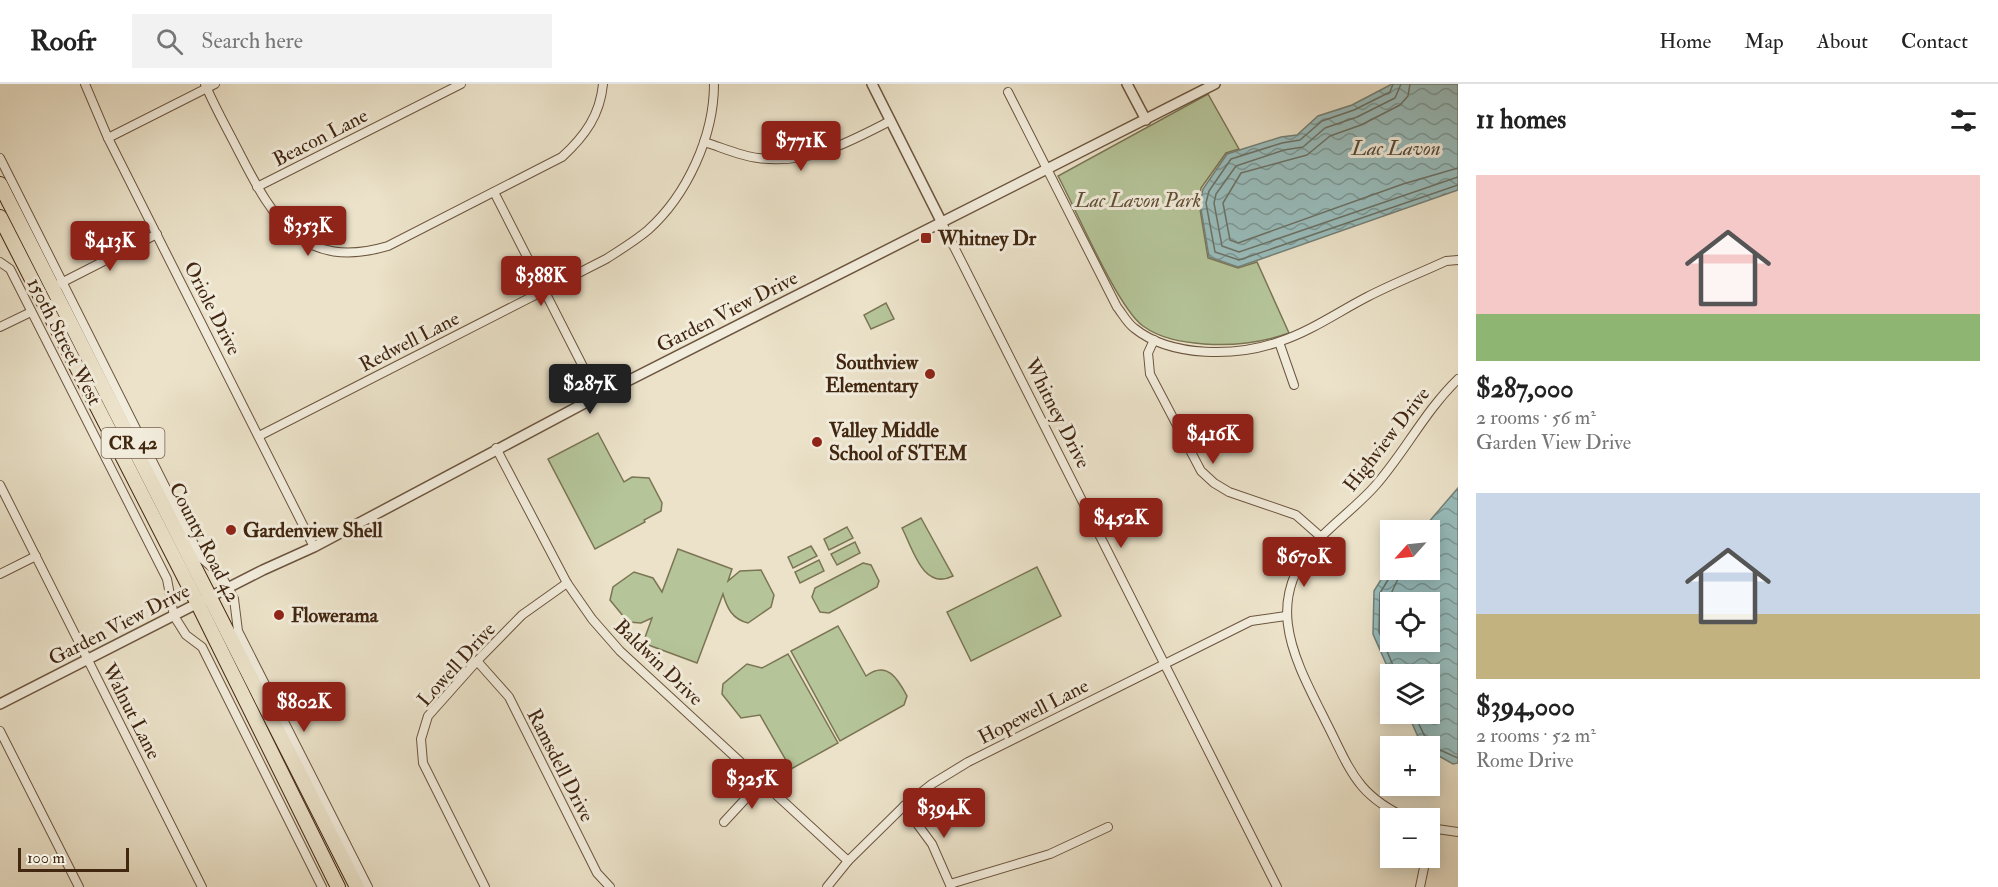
<!DOCTYPE html>
<meta charset="utf-8">
<style>
body{margin:0;font-family:"IM FELL Double Pica",serif;background:#f2f2f2;color:#222;height:100vh;display:flex;flex-direction:column;font-size:22px;white-space:nowrap}
*{box-sizing:border-box;margin:0}
p{font-size:20px;color:#767676}
.icon{flex:none;width:33px;height:33px;fill:none;stroke:currentColor;stroke-width:2;stroke-linecap:round;stroke-linejoin:round}
.map{position:relative;flex:1;overflow:hidden}
.drawer{display:flex;flex-direction:column;background:#fff;width:540px}
.drawer>*{flex:none}
.needle{width:39px;rotate:243deg}
.tools{position:absolute;left:1380px;top:436px;display:grid;gap:12px}
.tools a{display:grid;place-items:center;width:60px;height:60px;border-radius:0px;background:#fff;box-shadow:0 3px 15px #0003;font-size:30px}
.scale{position:absolute;left:18px;bottom:15px;width:111px;box-sizing:border-box;padding-left:6px;border:3px solid #412610;border-top:0;font-size:16px;line-height:21px;white-space:nowrap;color:#412610;-webkit-text-stroke:4px #f2ecdc;paint-order:stroke}
.price{position:absolute;translate:-50% -51px;padding:0 14px;border-radius:6px;background:#8f2418;color:#fff;font-size:20px;line-height:39px;filter:drop-shadow(0 2px 3px #0008)}
.price::after{content:'';position:absolute;left:50%;top:36px;width:18px;height:14px;margin-left:-9px;background:inherit;clip-path:polygon(0 0,100% 0,50% 100%)}
.price.selected{background:#222;color:#fff}
ul{padding:0;list-style:none}
li{display:grid;align-content:center;gap:12px;height:318px;padding:0 18px}
li span{display:grid;place-items:center;height:186px;border-radius:0px;color:#555}
li>.icon{margin-inline-start:auto}
span .icon{width:108px;height:108px;fill:#fffc;stroke-width:1}
li b{font-size:26px}
h2{display:flex;justify-content:space-between;align-items:center;height:72px;padding:0 18px;font-size:26px}
header{display:flex;align-items:center;gap:36px;box-sizing:border-box;height:84px;padding:0 30px;background:#fff;border-bottom:2px solid #e0e0e0}
header strong{font-size:28px}
nav{display:flex;gap:33px;margin-inline-start:auto;font-size:21px}
.search{width:420px;height:54px;background:#f2f2f2;display:flex;align-items:center;gap:15px;box-sizing:border-box;padding:0 21px;border-radius:0px;color:#767676;font-size:22px}
main{display:flex;flex:1;min-height:0}
.map>svg:first-child{display:block}
.park{fill:#b5c499;stroke:#7b7554;stroke-width:1.5}
.water{fill:url(#water-waves);stroke:#768177;stroke-width:1.5;fill-rule:evenodd}
.lines{fill:none;stroke-linecap:round;stroke-linejoin:round}
.shore{stroke:#6d7266;stroke-width:1.5}
.minor-casing{stroke:#6c553e;stroke-width:10}
.tertiary-casing{stroke:#6c553e;stroke-width:12}
.trunk-casing{stroke:#412610;stroke-width:16}
.minor{stroke:#f2ecdc;stroke-width:8}
.tertiary{stroke:#f2ecdc;stroke-width:9}
.trunk{stroke:#ebe2c9;stroke-width:14}
.poi-dot{fill:#8f2418;stroke:#f2ecdc;stroke-width:2}
.labels{text-anchor:middle;stroke-width:6;stroke-linejoin:round;paint-order:stroke}
.shield{fill:#f2ecdc;stroke:#76614d;stroke-width:1.5}
.shield-label{font-size:18px;font-weight:bold;fill:#412610}
.street-label{font-size:20px;fill:#412610;stroke:#f2ecdc}
.park-label{font-size:20px;font-style:italic;fill:#5e4e32;stroke:#f2ecdc}
.poi-label{font-size:20px;font-weight:bold;fill:#412610;stroke:#f2ecdc;text-anchor:start}
.water-label{font-size:21px;font-style:italic;fill:#574c3b;stroke:#f2ecdc}
</style>
<header>
<strong>Roofr</strong>
<div class="search"><svg class="icon" aria-label="search" viewBox="0 0 24 24"><circle cx="10" cy="10" r="6"/><path d="M15 15l6 6"/></svg>Search here</div>
<nav><a>Home</a><a>Map</a><a>About</a><a>Contact</a></nav>
</header>
<main>
<div class="map">
<svg width="1458" height="803" viewBox="0 0 1458 803">
<defs>
<pattern id="water-waves" width="16" height="10" patternUnits="userSpaceOnUse" patternTransform="scale(1.5)"><rect width="16" height="10" fill="#99bdbc"/><path d="M0 5q4-4 8 0t8 0" fill="none" stroke="#7e9997"/></pattern>
</defs>
<rect width="100%" height="100%" fill="#ebe2c9"/>
<filter id="stains"><feTurbulence type="fractalNoise" baseFrequency=".00333" numOctaves="4"/><feColorMatrix values="0 0 0 0 .2 0 0 0 0 .09 0 0 0 0 .02 0 0 0 .5 -.17"/></filter>
<radialGradient id="worn" r=".72"><stop offset=".6" stop-color="#630" stop-opacity="0"/><stop offset="1" stop-color="#630" stop-opacity=".3"/></radialGradient>
<g class="park">
<path d="M 1208,10 L 1239,65 L 1226,69 L 1201,104 L 1199,119 L 1208,174 L 1238,184 L 1257,178 L 1289,249 C 1261,259 1233,262 1204,260 C 1182,258 1161,255 1143,242 C 1117,223 1076,125 1058,92 Z"/>
<path d="M 886,219 L 894,235 L 871,245 L 864,231 Z"/>
<path d="M 598,349 L 624,398 L 632,393 L 649,394 L 662,419 L 661,427 L 644,436 L 645,438 L 595,465 L 548,375 Z"/>
<path d="M 921,434 L 953,492 C 923,507 913,465 902,444 Z"/>
<path d="M 847,443 L 853,454 L 829,466 L 824,455 Z"/>
<path d="M 855,458 L 860,469 L 837,481 L 831,470 Z"/>
<path d="M 811,462 L 817,472 L 793,484 L 788,473 Z"/>
<path d="M 678,465 L 732,485 L 728,497 L 740,487 L 761,486 L 774,511 L 771,523 L 748,539 C 732,535 727,524 723,510 L 697,579 L 643,559 L 652,534 L 641,539 L 628,538 L 610,516 L 613,503 L 634,488 L 653,494 L 662,508 Z"/>
<path d="M 819,476 L 824,487 L 800,499 L 795,488 Z"/>
<path d="M 863,479 L 871,481 L 879,497 L 877,503 L 829,529 L 820,528 L 812,513 L 815,504 Z"/>
<path d="M 1037,483 L 1061,532 L 971,577 L 947,528 Z"/>
<path d="M 838,542 L 866,592 C 887,576 898,595 907,612 L 904,621 L 840,657 L 791,567 Z"/>
<path d="M 788,570 L 838,659 L 791,685 L 760,631 L 741,634 L 722,610 L 723,600 L 747,580 L 762,584 Z"/>
</g>
<g class="water">
<path d="M 1392,0 L 1458,0 L 1458,106 L 1238,183 L 1209,173 L 1200,119 L 1203,105 L 1227,70 L 1281,53 L 1297,51 L 1318,32 L 1352,21 Z"/>
<path d="M 1458,404 L 1458,679 L 1453,680 L 1430,667 L 1430,663 L 1422,662 L 1408,630 L 1430,630 L 1430,591 L 1391,591 L 1373,550 L 1374,507 L 1390,481 L 1390,486 L 1430,486 L 1430,447 L 1421,447 ZM 1390,519 L 1430,519 L 1430,558 L 1390,558 Z"/>
</g>
<g class="lines">
<g class="shore">
<path d="M 1393,0 L 1390,8 L 1354,26 L 1322,37 L 1300,56 L 1282,59 L 1231,75 L 1209,107 L 1206,119 L 1215,168 L 1239,176 L 1458,101"/>
<path d="M 1401,0 L 1395,14 L 1357,33 L 1325,44 L 1303,63 L 1284,66 L 1236,82 L 1216,110 L 1214,119 L 1222,162 L 1239,168 L 1458,93"/>
<path d="M 1410,0 L 1408,12 L 1400,21 L 1361,41 L 1330,52 L 1307,71 L 1241,89 L 1223,119 L 1230,156 L 1238,159 L 1403,100 L 1458,84"/>
<path d="M 1394,486 L 1380,509 L 1379,548 L 1397,591"/>
<path d="M 1390,557 C 1379,530 1390,509 1403,486"/>
<path d="M 1414,630 L 1429,661 L 1458,674"/>
</g>
<g class="minor-casing">
<g id="minor">
<path d="M 85,0 L 108,54 L 314,463"/>
<path d="M 205,0 C 215,24 228,46 240,70 C 274,136 303,187 388,162 L 562,73 C 585,52 600,31 603,0"/>
<path d="M 1008,8 L 1117,223 C 1122,229 1127,239 1134,244 C 1171,274 1238,273 1281,257 C 1311,247 1338,228 1367,213 C 1392,200 1420,189 1446,177 L 1458,176"/>
<path d="M 108,54 L 215,0"/>
<path d="M 704,58 C 721,63 740,72 758,74 C 808,81 847,59 890,37"/>
<path d="M 0,74 L 201,474 L 221,491 L 234,515 L 238,547 L 368,803"/>
<path d="M 257,103 L 461,0"/>
<path d="M 494,108 L 598,312"/>
<path d="M 942,139 L 1277,803"/>
<path d="M 0,178 L 10,185 L 167,495 L 174,532 L 186,551 L 202,563 L 322,803"/>
<path d="M 59,200 L 157,150"/>
<path d="M 0,243 L 31,228"/>
<path d="M 1154,256 L 1148,269 L 1150,290 L 1201,387 L 1214,399 L 1229,408 L 1296,431 L 1321,453"/>
<path d="M 1279,258 L 1294,301"/>
<path d="M 259,352 L 606,175 C 620,166 635,157 648,146 C 687,111 714,52 714,0"/>
<path d="M 496,364 L 567,499 L 592,535 L 620,567 L 848,777"/>
<path d="M 0,401 L 202,803"/>
<path d="M 0,490 L 36,472"/>
<path d="M 477,577 L 509,613 L 597,789 L 610,803"/>
<path d="M 0,647 L 79,803"/>
<path d="M 904,722 L 932,760 L 951,803"/>
<path d="M 1409,735 C 1356,711 1351,687 1326,638 C 1293,572 1260,515 1322,452 C 1339,435 1359,420 1375,402 C 1405,368 1425,327 1458,295"/>
<path d="M 724,738 L 762,697"/>
<path d="M 1430,744 L 1458,748"/>
<path d="M 950,800 L 1050,770 L 1108,743"/>
<path d="M 485,803 L 423,679 L 421,655 L 428,632 L 477,577 L 522,531 L 567,499"/>
<path d="M 827,803 L 848,777 L 904,722 L 932,700 L 968,678 L 1251,537 L 1286,532"/>
<path d="M 1420,803 L 1426,774"/>
</g>
</g>
<g class="tertiary-casing">
<g id="tertiary">
<path d="M 872,0 L 942,139"/>
<path d="M 1127,0 L 1146,36"/>
<path d="M 0,620 L 263,486 L 314,463 L 598,312 L 1215,0"/>
</g>
</g>
<g class="trunk-casing">
<g id="trunk">
<path d="M 0,100 L 357,803"/>
<path d="M 0,133 L 198,520 L 338,803"/>
</g>
</g>
<use href="#minor" class="minor"/>
<use href="#tertiary" class="tertiary"/>
<use href="#trunk" class="trunk"/>
</g>
<g class="poi-dot">
<rect x="920" y="148" width="12" height="12" rx="3"/>
<circle cx="930" cy="290" r="6"/>
<circle cx="817" cy="358" r="6"/>
<circle cx="231" cy="446" r="6"/>
<circle cx="279" cy="531" r="6"/>
</g>
<g class="labels">
<rect class="shield" x="101.5" y="344" width="63" height="30" rx="4.5"/>
<g class="shield-label">
<text x="133" y="365">CR 42</text>
</g>
<g class="street-label">
<text transform="translate(320 53) rotate(-27)" y="7">Beacon Lane</text>
<text transform="translate(213 224) rotate(63)" y="7">Oriole Drive</text>
<text transform="translate(727 227) rotate(-27)" y="7">Garden View Drive</text>
<text transform="translate(65 257) rotate(63)" y="7">150th Street West</text>
<text transform="translate(409 257) rotate(-27)" y="7">Redwell Lane</text>
<text transform="translate(1058 329) rotate(63)" y="7">Whitney Drive</text>
<text transform="translate(1386 355) rotate(-52)" y="7">Highview Drive</text>
<text transform="translate(205 458) rotate(63)" y="7">County Road 42</text>
<text transform="translate(119 540) rotate(-27)" y="7">Garden View Drive</text>
<text transform="translate(659 578) rotate(44)" y="7">Baldwin Drive</text>
<text transform="translate(456 580) rotate(-48)" y="7">Lowell Drive</text>
<text transform="translate(132 627) rotate(63)" y="7">Walnut Lane</text>
<text transform="translate(1033 627) rotate(-27)" y="7">Hopewell Lane</text>
<text transform="translate(561 681) rotate(63)" y="7">Ramsdell Drive</text>
</g>
<g class="park-label">
<text x="1138" y="123">Lac Lavon Park</text>
</g>
<g class="poi-label">
<text x="938" y="161">Whitney Dr</text>
<text x="918" y="285" text-anchor="end">Southview<tspan x="918" dy="23">Elementary</tspan></text>
<text x="829" y="353">Valley Middle<tspan x="829" dy="23">School of STEM</tspan></text>
<text x="243" y="453">Gardenview Shell</text>
<text x="291" y="538">Flowerama</text>
</g>
<g class="water-label">
<text x="1396" y="71">Lac Lavon</text>
</g>
</g>
<rect width="100%" height="100%" filter="url(#stains)"/>
<rect width="100%" height="100%" fill="url(#worn)"/>
</svg>
<div class="tools">
<a><svg class="needle" viewBox="-14 -14 28 28"><path d="M0-13l5 13h-10z" fill="#e53935"/><path d="M0 13l5-13h-10z" fill="#767676"/></svg></a>
<a><svg class="icon" aria-label="locate" viewBox="0 0 24 24"><circle cx="12" cy="12" r="6"/><path d="M12 2v4M12 18v4M2 12h4M18 12h4"/></svg></a>
<a><svg class="icon" aria-label="layers" viewBox="0 0 24 24"><path d="M12 4l9 5-9 5-9-5zM3 14l9 5 9-5"/></svg></a>
<a>+</a>
<a>−</a>
</div>
<div class="scale">100 m</div>
<b class="price" style="left:801px;top:88px">$771K</b>
<b class="price" style="left:308px;top:173px">$353K</b>
<b class="price" style="left:110px;top:188px">$413K</b>
<b class="price" style="left:541px;top:223px">$388K</b>
<b class="price selected" style="left:590px;top:331px">$287K</b>
<b class="price" style="left:1213px;top:381px">$416K</b>
<b class="price" style="left:1121px;top:465px">$452K</b>
<b class="price" style="left:1304px;top:504px">$670K</b>
<b class="price" style="left:304px;top:649px">$802K</b>
<b class="price" style="left:752px;top:726px">$325K</b>
<b class="price" style="left:944px;top:755px">$394K</b>
</div>
<section class="drawer">
<h2>11 homes<svg class="icon" aria-label="filters" viewBox="0 0 24 24"><path d="M4 7h16M4 17h16"/><circle cx="9" cy="7" r="2"/><circle cx="15" cy="17" r="2"/></svg></h2>
<ul>
<li><span style="background:linear-gradient(#f6c9c9 75%,#8fb573 0)"><svg class="icon" aria-label="home" viewBox="0 0 24 24"><path d="M3 11l9-7 9 7M6 9v11h12V9"/></svg></span><div><b>$287,000</b><p>2 rooms · 56 m²</p><p>Garden View Drive</p></div></li>
<li><span style="background:linear-gradient(#c9d6e8 65%,#c2b280 0)"><svg class="icon" aria-label="home" viewBox="0 0 24 24"><path d="M3 11l9-7 9 7M6 9v11h12V9"/></svg></span><div><b>$394,000</b><p>2 rooms · 52 m²</p><p>Rome Drive</p></div></li>
</ul>
</section>
</main>
